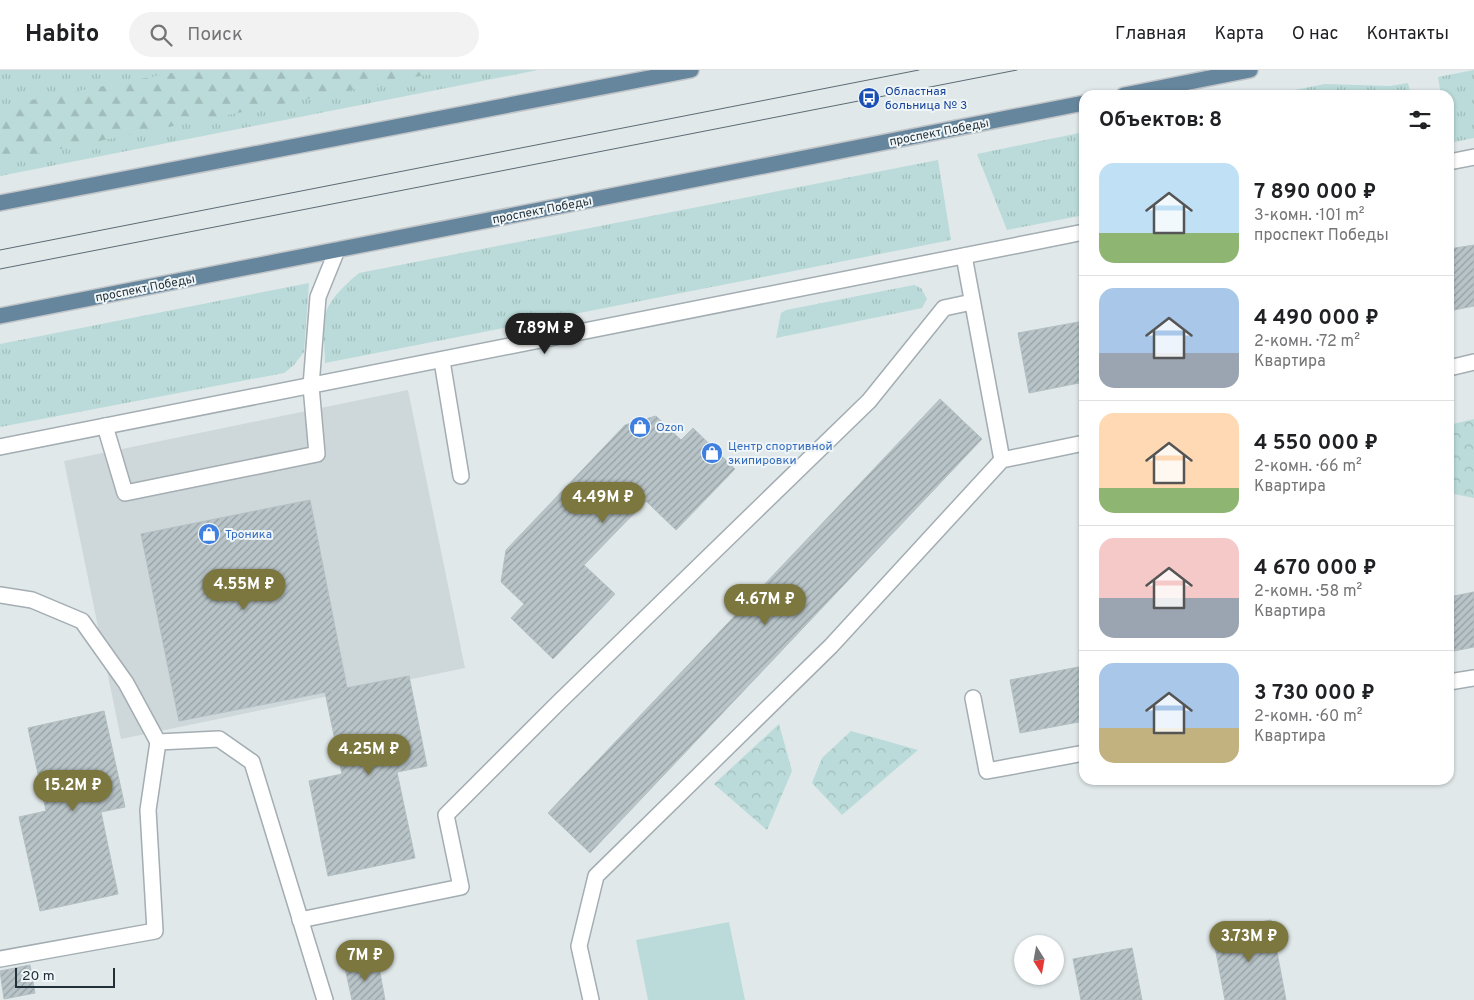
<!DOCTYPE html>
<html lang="ru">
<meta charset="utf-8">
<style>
body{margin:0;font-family:Overpass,sans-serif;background:#f2f2f2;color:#202124;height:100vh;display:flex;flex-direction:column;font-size:19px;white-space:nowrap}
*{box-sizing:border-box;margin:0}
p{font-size:16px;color:#757577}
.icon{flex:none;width:28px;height:28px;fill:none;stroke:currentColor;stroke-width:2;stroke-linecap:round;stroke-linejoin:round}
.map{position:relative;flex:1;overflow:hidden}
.drawer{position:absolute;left:1079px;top:20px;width:375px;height:695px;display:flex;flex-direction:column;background:#fff;border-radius:15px;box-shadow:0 1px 4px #0004}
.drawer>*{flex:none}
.needle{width:32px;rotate:169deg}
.buttons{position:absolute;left:1014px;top:865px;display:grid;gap:10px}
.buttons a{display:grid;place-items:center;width:50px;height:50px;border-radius:50%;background:#fff;box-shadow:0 1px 4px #0004;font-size:25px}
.scale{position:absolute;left:15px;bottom:12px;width:100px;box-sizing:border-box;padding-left:5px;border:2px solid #22303a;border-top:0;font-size:14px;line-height:18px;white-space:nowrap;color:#22303a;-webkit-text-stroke:4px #f0f6f7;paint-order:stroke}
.price{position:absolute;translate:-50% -42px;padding:0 11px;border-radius:18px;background:#7b773e;color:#fff;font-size:16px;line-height:32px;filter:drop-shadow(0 1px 2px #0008)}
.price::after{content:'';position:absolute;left:50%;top:30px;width:15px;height:11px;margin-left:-8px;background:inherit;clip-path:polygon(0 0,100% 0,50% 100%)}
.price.selected{background:#222;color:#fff}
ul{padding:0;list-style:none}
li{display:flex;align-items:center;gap:15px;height:125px;padding:0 20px}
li+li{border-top:1px solid #e0e0e0}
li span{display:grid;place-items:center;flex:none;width:140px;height:100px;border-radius:15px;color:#555}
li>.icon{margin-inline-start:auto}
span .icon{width:60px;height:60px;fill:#fffc;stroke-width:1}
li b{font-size:21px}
h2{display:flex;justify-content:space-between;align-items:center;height:60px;padding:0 20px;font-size:21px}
header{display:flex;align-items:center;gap:30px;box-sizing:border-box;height:70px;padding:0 25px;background:#fff;border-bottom:1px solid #e0e0e0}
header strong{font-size:24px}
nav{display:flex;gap:28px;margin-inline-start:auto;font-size:18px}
.search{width:350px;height:45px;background:#f2f2f2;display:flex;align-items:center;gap:12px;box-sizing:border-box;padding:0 18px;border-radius:28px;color:#757577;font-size:19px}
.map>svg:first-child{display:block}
.built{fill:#ced7da}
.grass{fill:url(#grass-tufts)}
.forest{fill:url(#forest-firs)}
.park{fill:url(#park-crowns)}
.pitch{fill:#badbd9}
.building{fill:url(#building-hatch);stroke:#b3bfc3}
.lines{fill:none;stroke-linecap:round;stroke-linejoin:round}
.minor-casing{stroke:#a3adb2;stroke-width:18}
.major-casing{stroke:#c1c5c8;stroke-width:18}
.minor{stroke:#fff;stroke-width:15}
.major{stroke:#66869e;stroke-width:15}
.tram{stroke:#5c6b75;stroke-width:1}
.labels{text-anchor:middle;stroke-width:4;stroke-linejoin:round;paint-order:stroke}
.transit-label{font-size:12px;fill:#164399;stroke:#f0f6f7;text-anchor:start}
.street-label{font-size:12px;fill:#22303a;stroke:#f0f6f7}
.shop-label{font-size:12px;fill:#366cbe;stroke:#f0f6f7;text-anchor:start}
</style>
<header>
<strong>Habito</strong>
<div class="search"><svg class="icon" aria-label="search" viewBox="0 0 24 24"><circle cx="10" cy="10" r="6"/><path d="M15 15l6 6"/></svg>Поиск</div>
<nav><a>Главная</a><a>Карта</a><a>О нас</a><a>Контакты</a></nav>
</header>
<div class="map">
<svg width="1474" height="930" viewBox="0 0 1474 930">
<defs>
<pattern id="grass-tufts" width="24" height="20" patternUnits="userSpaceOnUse" patternTransform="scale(1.25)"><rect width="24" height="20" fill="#badbd9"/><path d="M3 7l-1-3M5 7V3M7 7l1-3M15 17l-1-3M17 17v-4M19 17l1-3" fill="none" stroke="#a0bcbb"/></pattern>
<pattern id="forest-firs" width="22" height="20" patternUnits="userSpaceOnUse" patternTransform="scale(1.25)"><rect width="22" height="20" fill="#badbd9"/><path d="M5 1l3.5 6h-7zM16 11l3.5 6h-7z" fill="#a0bcbb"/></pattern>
<pattern id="park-crowns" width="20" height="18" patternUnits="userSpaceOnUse" patternTransform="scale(1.25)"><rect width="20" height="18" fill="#badbd9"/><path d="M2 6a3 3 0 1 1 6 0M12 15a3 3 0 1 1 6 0" fill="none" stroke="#a0bcbb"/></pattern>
<pattern id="building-hatch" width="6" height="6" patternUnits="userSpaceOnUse" patternTransform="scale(1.25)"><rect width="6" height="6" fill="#b8c4c8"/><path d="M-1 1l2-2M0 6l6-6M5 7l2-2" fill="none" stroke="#95a0a3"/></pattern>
</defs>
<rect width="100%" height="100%" fill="#e0e8ea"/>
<path class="built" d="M 408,320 L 465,598 L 121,669 L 64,391 Z"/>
<g class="grass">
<path d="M 0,0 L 538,0 L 0,106 Z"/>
<path d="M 1474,0 L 1474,68 L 1449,73 L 1449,25 L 1441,25 L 1438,7 Z"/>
<path d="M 1408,13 L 1411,25 L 1269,25 L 1325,14 L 1390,16 Z"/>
<path d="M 1084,62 L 1084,145 L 1007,160 L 977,84 Z"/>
<path d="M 938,90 L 951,170 L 325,293 C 325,279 322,261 325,246 C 328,230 347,213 359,203 Z"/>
<path d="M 309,213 L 304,282 L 293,296 L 284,303 L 0,357 L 0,274 Z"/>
<path d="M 914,215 L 921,218 L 927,229 L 922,238 L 776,268 L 781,243 L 786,240 Z"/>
</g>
<path class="forest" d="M 187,0 L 450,0 L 0,91 L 0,36 Z"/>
<g class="park">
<path d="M 1474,349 L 1474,428 L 1449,423 L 1449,355 Z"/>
<path d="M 779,654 L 792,701 L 767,760 L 714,714 Z"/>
<path d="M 851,661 L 918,680 L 842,745 L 812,713 L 822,688 Z"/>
</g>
<path class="pitch" d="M 729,852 L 745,930 L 648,930 L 636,870 Z"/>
<g class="building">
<path d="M 1474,175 L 1474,236 L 1449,241 L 1449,179 Z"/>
<path d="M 1084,251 L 1084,312 L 1029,323 L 1018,263 Z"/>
<path d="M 940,329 L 982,369 L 590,783 L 548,743 Z"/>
<path d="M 656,346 L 681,370 L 693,358 L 735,399 L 676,460 L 646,431 L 584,495 L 615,524 L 553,589 L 511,548 L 524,534 L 501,512 L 506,480 L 625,355 Z"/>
<path d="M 310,430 L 347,618 L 179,651 L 141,464 Z"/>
<path d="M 1474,522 L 1474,577 L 1449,582 L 1449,527 Z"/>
<path d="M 1084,596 L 1084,651 L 1020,663 L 1010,610 Z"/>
<path d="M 409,606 L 427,696 L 397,702 L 415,788 L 328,806 L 309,711 L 342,704 L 325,622 Z"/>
<path d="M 104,641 L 125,737 L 101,742 L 118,824 L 40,841 L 19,747 L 46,741 L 28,658 Z"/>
<path d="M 1271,850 L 1286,930 L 1225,930 L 1212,861 Z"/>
<path d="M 1132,878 L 1142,930 L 1081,930 L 1073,889 Z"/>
<path d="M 378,892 L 385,930 L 352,930 L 345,898 Z"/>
<path d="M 30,895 L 35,923 L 4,929 L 0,901 Z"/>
</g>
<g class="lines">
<g class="minor-casing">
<g id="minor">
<path d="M 1449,92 L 1474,87"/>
<path d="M 964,186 L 1002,390"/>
<path d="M 442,291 L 461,406"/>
<path d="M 1449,298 L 1474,292"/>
<path d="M 105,356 L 125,423 L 317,384 L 311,316 L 318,227 L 337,180"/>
<path d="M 0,377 L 1084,162"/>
<path d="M 0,525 L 32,530 L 82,551 L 126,613 L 158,672 L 219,669 L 252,692 L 325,930"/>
<path d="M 1449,612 L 1474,608"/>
<path d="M 973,628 L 987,701 L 1084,683"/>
<path d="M 300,850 L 461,817 L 446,745 L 557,634 L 869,331 L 944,238 L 972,232"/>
<path d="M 0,889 L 155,861 L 148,740 L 158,672"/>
<path d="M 591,930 L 579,876 L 596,806 L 831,576 L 1002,390 L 1084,373"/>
</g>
</g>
<g class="major-casing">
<g id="major">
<path d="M 1124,25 L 1250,0"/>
<path d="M 0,133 L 691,0"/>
<path d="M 0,246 L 1084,33"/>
</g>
</g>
<use href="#minor" class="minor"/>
<use href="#major" class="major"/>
<g class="tram">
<path d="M 0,180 L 919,0"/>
<path d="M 0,199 L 1017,0"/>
</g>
</g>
<defs>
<g id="bus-disc" transform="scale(1.125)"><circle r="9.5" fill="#1a4fb4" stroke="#f0f6f7"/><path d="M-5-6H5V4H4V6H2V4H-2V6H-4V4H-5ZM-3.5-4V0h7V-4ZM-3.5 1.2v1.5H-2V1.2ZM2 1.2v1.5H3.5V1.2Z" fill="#fff"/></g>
<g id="shop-disc" transform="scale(1.125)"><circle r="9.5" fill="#3f7fe0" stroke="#f0f6f7"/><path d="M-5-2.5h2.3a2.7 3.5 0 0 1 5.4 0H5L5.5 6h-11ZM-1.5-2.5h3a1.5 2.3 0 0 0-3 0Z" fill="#fff"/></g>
</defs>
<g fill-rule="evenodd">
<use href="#bus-disc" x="869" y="28"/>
<use href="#shop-disc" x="640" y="357"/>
<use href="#shop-disc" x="712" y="383"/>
<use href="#shop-disc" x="209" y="464"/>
</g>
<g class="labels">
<g class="transit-label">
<text x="885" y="25">Областная<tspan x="885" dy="14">больница № 3</tspan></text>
</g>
<g class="street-label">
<text transform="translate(939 62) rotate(-11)" y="4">проспект Победы</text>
<text transform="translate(542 140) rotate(-11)" y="4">проспект Победы</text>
<text transform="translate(145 218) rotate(-11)" y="4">проспект Победы</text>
</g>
<g class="shop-label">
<text x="656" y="361">Ozon</text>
<text x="728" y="380">Центр спортивной<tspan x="728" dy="14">экипировки</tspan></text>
<text x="225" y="468">Троника</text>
</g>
</g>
</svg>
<div class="buttons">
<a><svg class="needle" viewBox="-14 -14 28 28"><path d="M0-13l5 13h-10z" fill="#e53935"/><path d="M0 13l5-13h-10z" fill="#757577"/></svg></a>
</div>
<div class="scale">20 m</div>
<b class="price selected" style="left:545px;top:285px">7.89M ₽</b>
<b class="price" style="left:603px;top:454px">4.49M ₽</b>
<b class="price" style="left:244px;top:541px">4.55M ₽</b>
<b class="price" style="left:765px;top:556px">4.67M ₽</b>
<b class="price" style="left:369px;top:706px">4.25M ₽</b>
<b class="price" style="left:73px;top:742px">15.2M ₽</b>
<b class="price" style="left:1249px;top:893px">3.73M ₽</b>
<b class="price" style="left:365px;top:912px">7M ₽</b>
<section class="drawer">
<h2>Объектов: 8<svg class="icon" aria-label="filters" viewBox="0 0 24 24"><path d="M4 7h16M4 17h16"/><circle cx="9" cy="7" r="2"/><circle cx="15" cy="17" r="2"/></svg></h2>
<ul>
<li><span style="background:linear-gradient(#bfe0f5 70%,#8fb573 0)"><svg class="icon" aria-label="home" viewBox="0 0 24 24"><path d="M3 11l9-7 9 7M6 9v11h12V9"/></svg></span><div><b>7 890 000 ₽</b><p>3-комн. · 101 m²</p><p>проспект Победы</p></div></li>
<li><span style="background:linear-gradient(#a9c7e8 65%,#9aa5b1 0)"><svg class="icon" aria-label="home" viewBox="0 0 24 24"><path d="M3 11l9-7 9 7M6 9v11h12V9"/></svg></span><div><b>4 490 000 ₽</b><p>2-комн. · 72 m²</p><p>Квартира</p></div></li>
<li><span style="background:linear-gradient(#ffd9b3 75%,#8fb573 0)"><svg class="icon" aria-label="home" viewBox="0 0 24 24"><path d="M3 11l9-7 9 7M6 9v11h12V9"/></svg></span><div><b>4 550 000 ₽</b><p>2-комн. · 66 m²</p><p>Квартира</p></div></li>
<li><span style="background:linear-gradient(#f6c9c9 60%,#9aa5b1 0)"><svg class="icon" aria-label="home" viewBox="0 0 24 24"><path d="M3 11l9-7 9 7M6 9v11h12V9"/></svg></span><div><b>4 670 000 ₽</b><p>2-комн. · 58 m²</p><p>Квартира</p></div></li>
<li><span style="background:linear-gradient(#a9c7e8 65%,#c2b280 0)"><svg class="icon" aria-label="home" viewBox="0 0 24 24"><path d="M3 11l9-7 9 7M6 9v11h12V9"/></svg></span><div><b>3 730 000 ₽</b><p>2-комн. · 60 m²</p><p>Квартира</p></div></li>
</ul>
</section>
</div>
